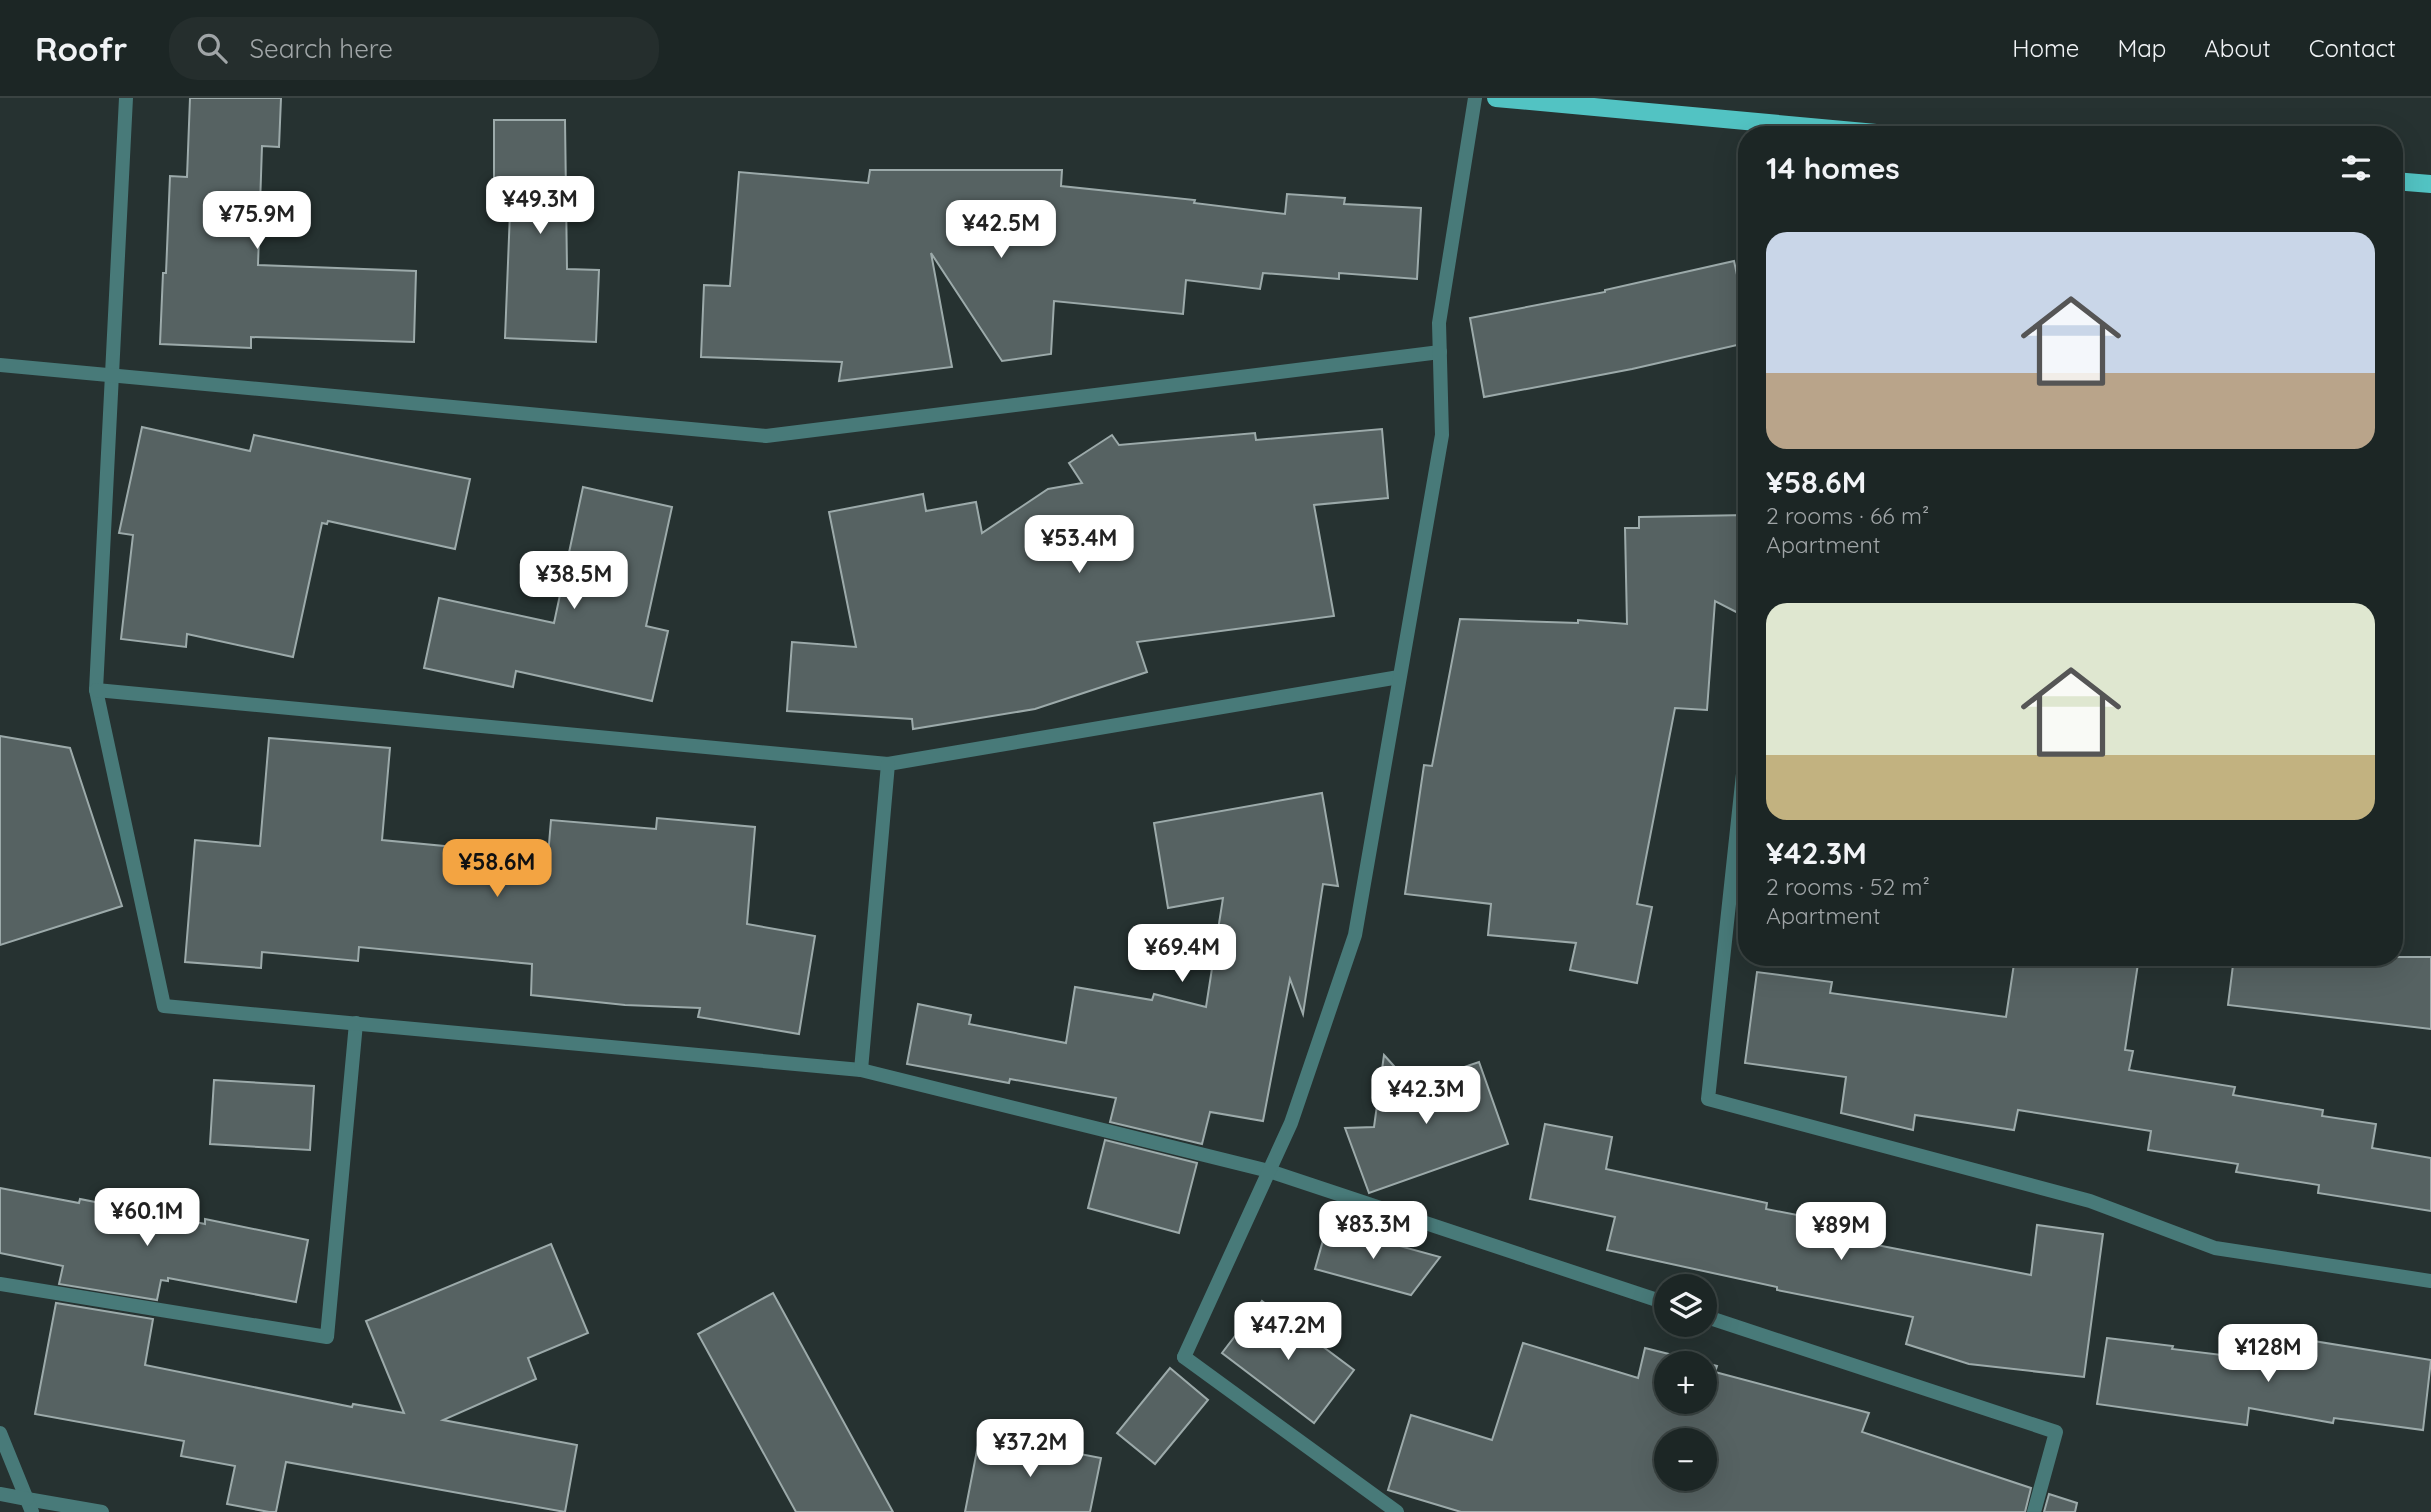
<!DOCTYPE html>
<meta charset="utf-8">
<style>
body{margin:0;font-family:Quicksand,sans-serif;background:#252e2d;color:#f1f3f6;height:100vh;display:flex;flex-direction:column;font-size:26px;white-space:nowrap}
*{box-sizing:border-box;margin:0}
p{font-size:23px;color:#a0a5a7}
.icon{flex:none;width:38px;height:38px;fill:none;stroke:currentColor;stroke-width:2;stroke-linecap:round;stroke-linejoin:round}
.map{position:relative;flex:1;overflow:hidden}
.sheet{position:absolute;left:1738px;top:28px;width:665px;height:840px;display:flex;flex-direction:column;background:#1c2625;border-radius:28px;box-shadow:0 7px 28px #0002,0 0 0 2px #3a4342}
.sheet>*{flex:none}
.controls{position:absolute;left:1654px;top:1176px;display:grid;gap:14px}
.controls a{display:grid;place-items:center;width:63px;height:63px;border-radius:50%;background:#1c2625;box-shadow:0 7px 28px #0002,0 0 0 2px #3a4342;font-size:35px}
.price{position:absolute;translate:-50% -60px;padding:0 16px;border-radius:14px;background:#fff;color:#222;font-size:23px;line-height:46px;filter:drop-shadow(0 2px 4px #0008)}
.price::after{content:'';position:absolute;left:50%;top:42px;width:21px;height:16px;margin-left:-10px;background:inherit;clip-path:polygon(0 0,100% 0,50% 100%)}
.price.current{background:#f3a442;color:#111}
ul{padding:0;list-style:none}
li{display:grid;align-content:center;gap:14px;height:371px;padding:0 28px}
li span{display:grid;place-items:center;height:217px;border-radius:21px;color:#555}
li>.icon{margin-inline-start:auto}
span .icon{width:126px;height:126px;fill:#fffc;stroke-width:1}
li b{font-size:30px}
h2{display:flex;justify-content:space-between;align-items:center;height:84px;padding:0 28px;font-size:30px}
header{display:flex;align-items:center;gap:42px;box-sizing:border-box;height:98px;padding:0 35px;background:#1c2625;border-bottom:2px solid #3a4342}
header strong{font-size:33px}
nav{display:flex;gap:38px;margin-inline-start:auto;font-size:24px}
.search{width:490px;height:63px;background:#252e2d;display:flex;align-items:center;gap:18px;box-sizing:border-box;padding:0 24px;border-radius:28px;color:#a0a5a7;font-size:26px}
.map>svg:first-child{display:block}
.building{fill:#566262;stroke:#9caaaa;stroke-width:2;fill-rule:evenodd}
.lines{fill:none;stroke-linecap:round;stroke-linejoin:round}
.service{stroke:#487a79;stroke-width:14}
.minor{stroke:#487a79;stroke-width:14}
.tertiary{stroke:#487a79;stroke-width:14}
.primary{stroke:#52c3c3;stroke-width:18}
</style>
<header>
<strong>Roofr</strong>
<div class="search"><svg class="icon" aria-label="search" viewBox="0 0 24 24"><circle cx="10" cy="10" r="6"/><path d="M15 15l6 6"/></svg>Search here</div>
<nav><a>Home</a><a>Map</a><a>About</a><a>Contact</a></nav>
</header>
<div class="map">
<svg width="2431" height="1414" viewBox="0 0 2431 1414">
<rect width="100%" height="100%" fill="#263231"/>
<g class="building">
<path d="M 190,0 L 281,0 L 279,49 L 262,48 L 258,167 L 416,173 L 414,244 L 251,239 L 251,250 L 160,246 L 163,175 L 166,175 L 170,78 L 187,79 Z"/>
<path d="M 494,22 L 565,22 L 567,171 L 599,172 L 596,244 L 505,240 L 510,114 L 494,114 Z"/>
<path d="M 870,72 L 1062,72 L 1061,88 L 1195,102 L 1194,105 L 1285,116 L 1287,96 L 1345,100 L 1344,106 L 1421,110 L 1417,181 L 1339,175 L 1339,181 L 1263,175 L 1260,191 L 1186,182 L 1183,216 L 1054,203 L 1051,256 L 1002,263 L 931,155 L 952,269 L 839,283 L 842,264 L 701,259 L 704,187 L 730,188 L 739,74 L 868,85 Z"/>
<path d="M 1734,163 L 1746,218 L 1746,245 L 1632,271 L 1484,299 L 1470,220 L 1605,194 L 1605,192 Z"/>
<path d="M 142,329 L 250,353 L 254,337 L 470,381 L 455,451 L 328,423 L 327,426 L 322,425 L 293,559 L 187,536 L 186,549 L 121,541 L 133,437 L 119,435 Z"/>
<path d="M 1382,331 L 1388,400 L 1314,407 L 1334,518 L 1137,544 L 1147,574 L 1035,611 L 913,631 L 912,621 L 787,613 L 792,544 L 856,549 L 829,414 L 923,396 L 926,413 L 976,404 L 982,435 L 1048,391 L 1082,385 L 1069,365 L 1112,337 L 1119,347 L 1255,335 L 1256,342 Z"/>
<path d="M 583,389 L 672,409 L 646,528 L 668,533 L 652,603 L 516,573 L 513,589 L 424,570 L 439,500 L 554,525 Z"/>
<path d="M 1746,417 L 1746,519 L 1715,503 L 1707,612 L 1675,610 L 1637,806 L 1652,809 L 1637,885 L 1570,872 L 1576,845 L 1488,837 L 1491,806 L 1405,796 L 1424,667 L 1432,668 L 1460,521 L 1578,525 L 1578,522 L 1627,526 L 1625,430 L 1639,430 L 1639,419 Z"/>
<path d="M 0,638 L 70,650 L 122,808 L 0,847 Z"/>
<path d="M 269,640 L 390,650 L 382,742 L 548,758 L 551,722 L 656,731 L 657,720 L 755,729 L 747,826 L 815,838 L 799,936 L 698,919 L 700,910 L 625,907 L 531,897 L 532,866 L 359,849 L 358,863 L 262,854 L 261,870 L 185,864 L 195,742 L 260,748 Z"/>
<path d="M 1322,695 L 1338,788 L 1323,786 L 1303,916 L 1290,881 L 1263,1023 L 1210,1014 L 1202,1046 L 1110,1024 L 1116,1000 L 1010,981 L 1009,985 L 907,966 L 918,906 L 971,917 L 969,926 L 1066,945 L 1075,889 L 1152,902 L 1154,896 L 1206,909 L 1223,800 L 1168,810 L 1154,725 Z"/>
<path d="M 2015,859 L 2139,859 L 2125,952 L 2133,953 L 2129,972 L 2235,989 L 2233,997 L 2323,1012 L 2322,1018 L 2376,1026 L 2372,1050 L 2431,1060 L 2431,1113 L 2318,1095 L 2319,1087 L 2236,1074 L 2238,1066 L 2148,1052 L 2151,1033 L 2018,1012 L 2014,1032 L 1915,1017 L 1913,1032 L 1841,1015 L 1846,979 L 1745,965 L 1757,874 L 1832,884 L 1830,895 L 2006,919 Z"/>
<path d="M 2234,859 L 2431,859 L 2431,931 L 2228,907 Z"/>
<path d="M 1384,957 L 1411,987 L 1479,964 L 1508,1046 L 1369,1095 L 1345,1030 L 1374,1029 Z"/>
<path d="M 214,982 L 314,988 L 310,1052 L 210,1046 Z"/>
<path d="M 1545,1026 L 1612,1039 L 1606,1071 L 1767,1105 L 1766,1111 L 1859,1129 L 1856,1143 L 2031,1177 L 2037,1127 L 2103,1136 L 2084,1279 L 1969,1266 L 1906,1246 L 1913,1219 L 1777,1192 L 1777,1189 L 1607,1152 L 1615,1119 L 1530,1101 Z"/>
<path d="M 1105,1042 L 1197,1065 L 1179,1135 L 1088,1110 Z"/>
<path d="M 0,1090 L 79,1105 L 80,1101 L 205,1126 L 205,1121 L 308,1142 L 296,1204 L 168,1180 L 168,1183 L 161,1182 L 157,1202 L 59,1186 L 63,1168 L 0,1155 Z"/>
<path d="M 1327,1128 L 1440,1159 L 1411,1197 L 1315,1171 Z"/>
<path d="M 551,1146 L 588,1235 L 528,1260 L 536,1281 L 443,1322 L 577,1347 L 565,1414 L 286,1364 L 276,1414 L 269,1414 L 227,1406 L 235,1368 L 181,1358 L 184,1343 L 35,1316 L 56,1205 L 153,1221 L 145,1267 L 352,1309 L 353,1306 L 404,1315 L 366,1223 Z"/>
<path d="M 773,1195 L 893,1414 L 796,1414 L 698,1236 Z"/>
<path d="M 1262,1203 L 1354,1272 L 1314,1325 L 1222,1255 Z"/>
<path d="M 2107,1240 L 2173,1248 L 2172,1251 L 2297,1266 L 2301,1241 L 2431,1262 L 2423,1332 L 2334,1320 L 2333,1325 L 2249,1310 L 2247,1327 L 2097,1306 Z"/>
<path d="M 1523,1245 L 1638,1280 L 1645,1250 L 1717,1268 L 1715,1274 L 1869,1315 L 1862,1334 L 2031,1390 L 2025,1414 L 1461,1414 L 1388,1392 L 1411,1317 L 1492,1342 ZM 1666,1265 L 1704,1265 L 1704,1304 L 1666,1304 ZM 1666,1342 L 1704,1342 L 1704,1381 L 1666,1381 Z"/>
<path d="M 1170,1270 L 1208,1302 L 1155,1366 L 1117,1335 Z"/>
<path d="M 980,1337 L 1101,1360 L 1090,1414 L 965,1414 Z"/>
<path d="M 2049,1396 L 2077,1405 L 2075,1414 L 2044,1414 Z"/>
</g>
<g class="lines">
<g class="service">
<path d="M 0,1186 L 327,1239 L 356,925"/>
<path d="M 1184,1259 L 1397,1414"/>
<path d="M 27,1401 L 102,1414"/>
</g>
<g class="minor">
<path d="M 126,0 L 96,592 L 164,908 L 861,972 L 1269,1073 L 1666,1205"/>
<path d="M 0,267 L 766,338 L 1440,254"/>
<path d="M 96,592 L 888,666 L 1399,579"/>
<path d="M 1746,648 L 1708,1001 L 2090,1103 L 2215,1150 L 2431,1183"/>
<path d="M 861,972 L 888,666"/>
<path d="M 1704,1218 L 2056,1334 L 2034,1414"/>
<path d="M 1184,1259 L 1291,1025 L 1355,837 L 1442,337 L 1439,225 L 1475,0"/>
<path d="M 0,1335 L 32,1414"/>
</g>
<path class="tertiary" d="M 0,1396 L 27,1401"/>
<g class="primary">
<path d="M 1496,0 L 1898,37"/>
<path d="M 2394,83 L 2431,86"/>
</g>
</g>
</svg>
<div class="controls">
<a><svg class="icon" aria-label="layers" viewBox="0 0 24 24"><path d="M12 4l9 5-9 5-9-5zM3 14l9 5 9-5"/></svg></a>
<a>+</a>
<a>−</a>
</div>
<b class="price" style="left:540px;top:138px">¥49.3M</b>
<b class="price" style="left:257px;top:153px">¥75.9M</b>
<b class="price" style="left:1001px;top:162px">¥42.5M</b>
<b class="price" style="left:1079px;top:477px">¥53.4M</b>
<b class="price" style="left:574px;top:513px">¥38.5M</b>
<b class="price current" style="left:497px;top:801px">¥58.6M</b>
<b class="price" style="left:1182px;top:886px">¥69.4M</b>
<b class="price" style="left:1426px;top:1028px">¥42.3M</b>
<b class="price" style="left:147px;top:1150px">¥60.1M</b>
<b class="price" style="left:1373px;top:1163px">¥83.3M</b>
<b class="price" style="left:1841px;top:1164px">¥89M</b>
<b class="price" style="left:1288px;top:1264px">¥47.2M</b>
<b class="price" style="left:2268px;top:1286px">¥128M</b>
<b class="price" style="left:1030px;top:1381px">¥37.2M</b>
<section class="sheet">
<h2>14 homes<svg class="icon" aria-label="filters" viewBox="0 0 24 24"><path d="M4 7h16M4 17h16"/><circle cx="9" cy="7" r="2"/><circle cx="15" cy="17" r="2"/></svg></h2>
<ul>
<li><span style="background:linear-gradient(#c9d6e8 65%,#b9a48a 0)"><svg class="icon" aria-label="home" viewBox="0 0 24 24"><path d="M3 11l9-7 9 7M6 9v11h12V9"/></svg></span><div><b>¥58.6M</b><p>2 rooms · 66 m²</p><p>Apartment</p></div></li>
<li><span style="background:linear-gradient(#dfe7d0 70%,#c2b280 0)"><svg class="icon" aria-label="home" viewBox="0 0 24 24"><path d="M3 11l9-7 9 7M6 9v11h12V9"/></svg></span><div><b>¥42.3M</b><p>2 rooms · 52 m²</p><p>Apartment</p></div></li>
</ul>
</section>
</div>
